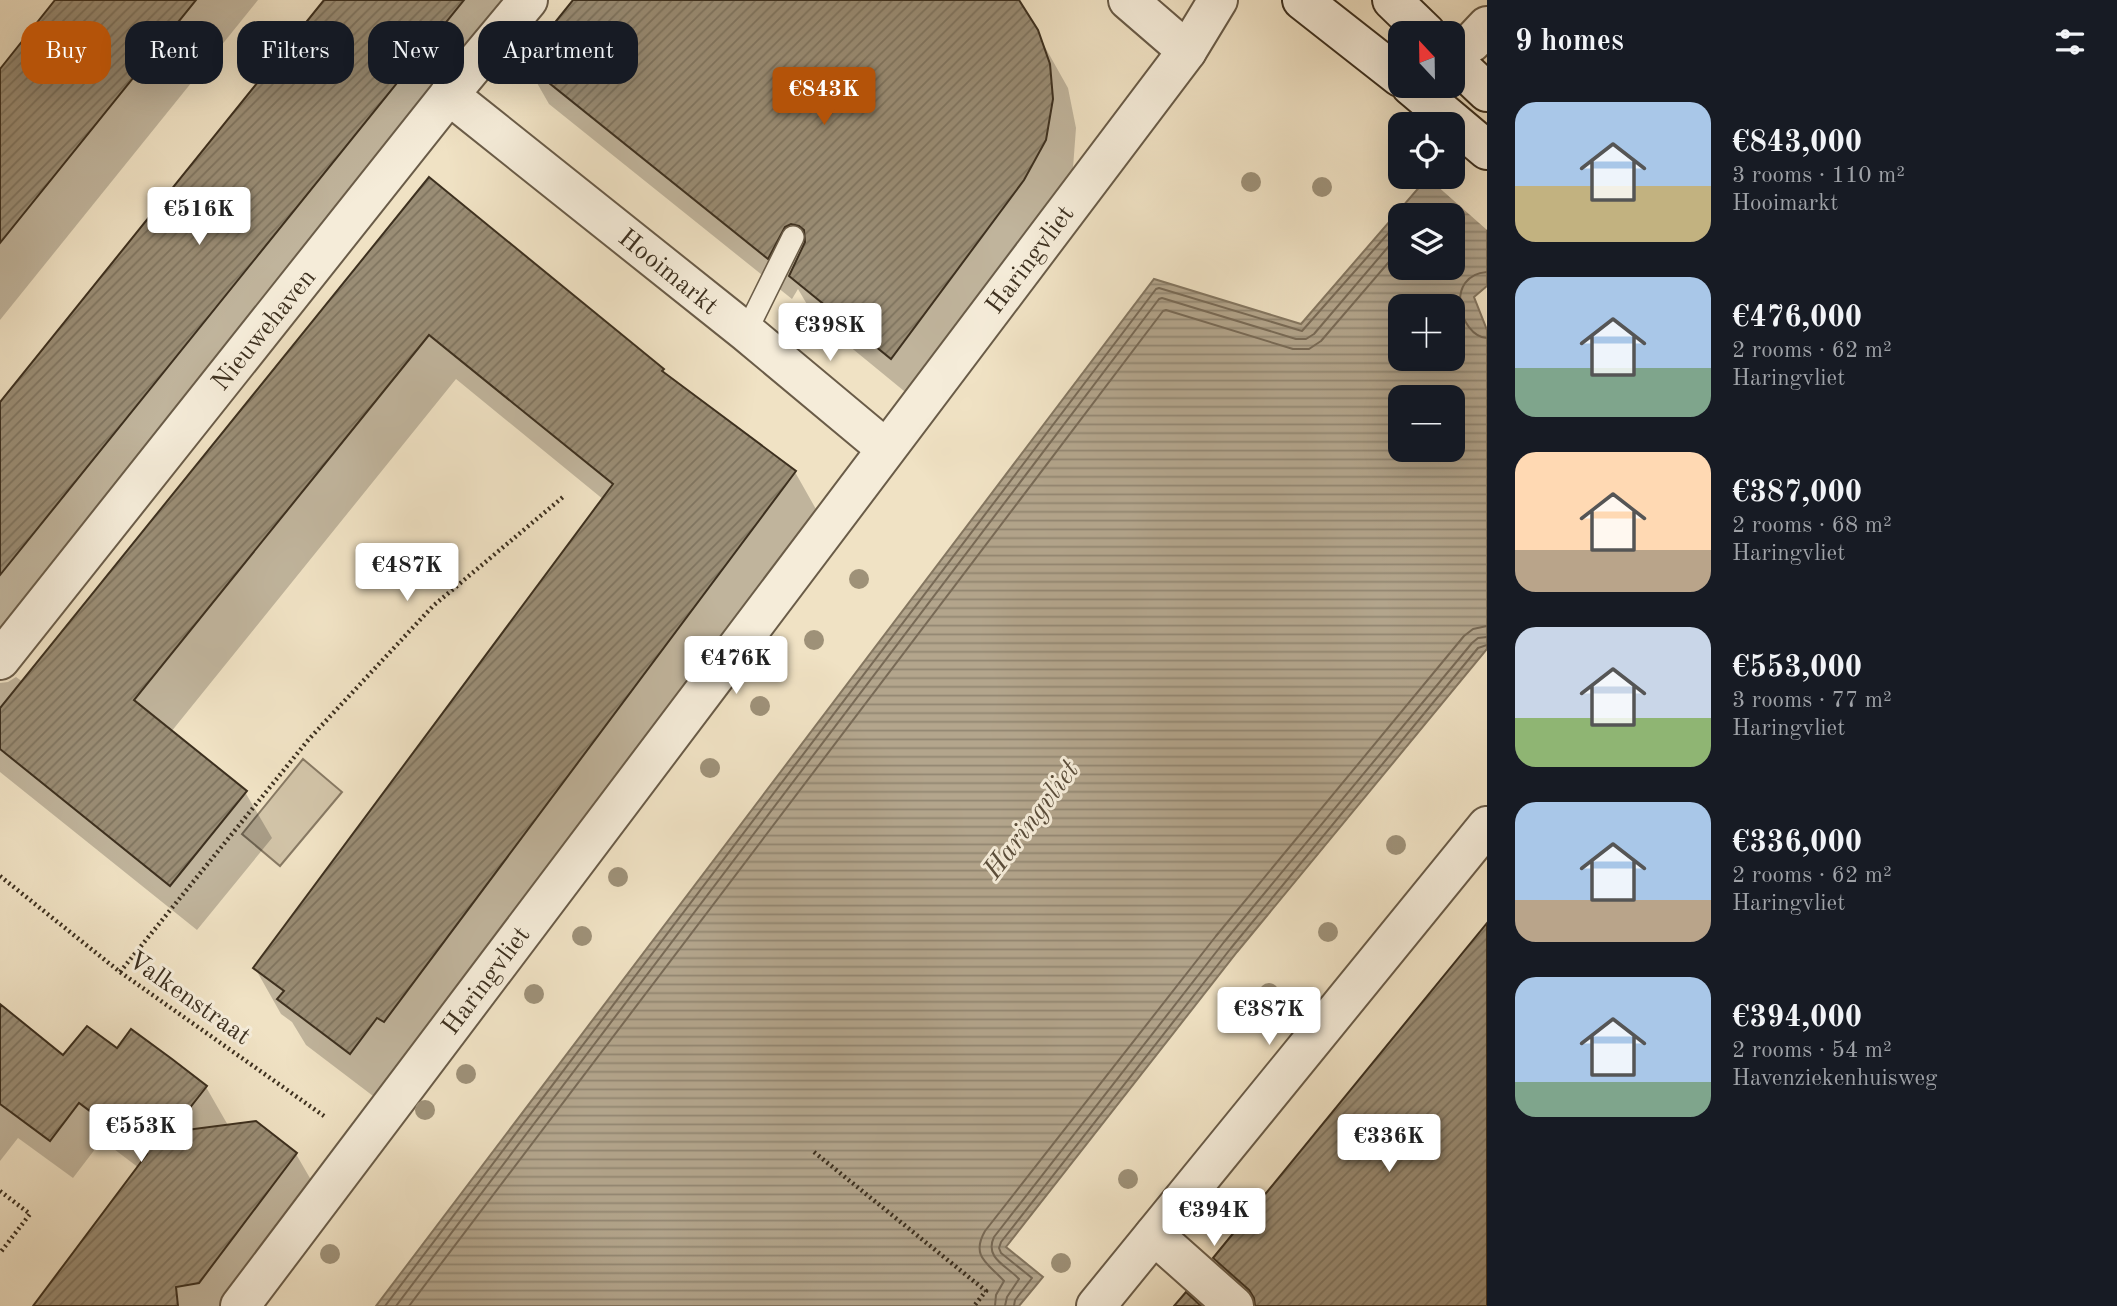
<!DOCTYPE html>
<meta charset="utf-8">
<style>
body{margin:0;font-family:"Old Standard TT",serif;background:#242831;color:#f1f3f6;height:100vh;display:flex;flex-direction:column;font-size:26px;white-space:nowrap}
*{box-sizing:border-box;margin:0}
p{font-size:23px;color:#9ea1a6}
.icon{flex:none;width:38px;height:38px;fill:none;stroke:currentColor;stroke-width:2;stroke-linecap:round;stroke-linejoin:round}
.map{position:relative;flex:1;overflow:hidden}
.panel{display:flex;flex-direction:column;background:#171b24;width:630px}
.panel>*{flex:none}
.hud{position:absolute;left:21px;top:21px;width:665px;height:63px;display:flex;gap:14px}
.needle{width:46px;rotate:338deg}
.buttons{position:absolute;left:1388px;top:21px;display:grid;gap:14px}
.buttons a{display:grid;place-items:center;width:77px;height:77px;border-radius:14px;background:#171b24;box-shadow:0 7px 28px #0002;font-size:35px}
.price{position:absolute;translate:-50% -60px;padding:0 16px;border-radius:7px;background:#fff;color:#222;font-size:23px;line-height:46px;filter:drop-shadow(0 2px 4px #0008)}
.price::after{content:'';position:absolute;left:50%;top:42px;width:21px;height:16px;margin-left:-10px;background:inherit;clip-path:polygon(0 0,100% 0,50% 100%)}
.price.selected{background:#b45309;color:#fff}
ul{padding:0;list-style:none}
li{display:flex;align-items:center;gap:21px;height:175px;padding:0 28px}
li span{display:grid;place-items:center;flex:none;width:196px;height:140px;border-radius:21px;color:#555}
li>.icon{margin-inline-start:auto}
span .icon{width:84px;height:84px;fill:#fffc;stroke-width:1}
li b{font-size:30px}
h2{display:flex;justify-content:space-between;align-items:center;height:84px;padding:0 28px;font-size:30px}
.tag{padding:0 24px;border-radius:21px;background:#171b24;box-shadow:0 7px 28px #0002;font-size:24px;line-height:63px}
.tag.selected{background:#b45309;color:#fff}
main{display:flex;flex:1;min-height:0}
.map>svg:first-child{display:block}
.green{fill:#d2c4a8;stroke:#887a64;stroke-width:2}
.water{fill:url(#water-rules);stroke:#847660;stroke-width:2;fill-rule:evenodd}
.pier{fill:#f0e2c4}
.shadow{fill:#0003}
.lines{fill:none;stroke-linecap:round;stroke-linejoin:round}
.shore{stroke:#786a56;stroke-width:2}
.building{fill:url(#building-hatch);stroke:#3d301f;stroke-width:2}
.lane-casing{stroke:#6a5c48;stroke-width:24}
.street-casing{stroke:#6a5c48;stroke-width:42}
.secondary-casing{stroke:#3d301f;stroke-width:42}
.path{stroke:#3d301f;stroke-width:4.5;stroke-dasharray:2 3.5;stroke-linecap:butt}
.lane{stroke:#f5ecd9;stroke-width:21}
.street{stroke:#f5ecd9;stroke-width:38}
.secondary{stroke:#f5ecd9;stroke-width:38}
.tree{fill:#9e9178}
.labels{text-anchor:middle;stroke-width:6;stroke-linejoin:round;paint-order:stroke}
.street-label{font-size:26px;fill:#3d301f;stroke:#f5ecd9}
.water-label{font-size:28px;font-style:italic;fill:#5a4d3a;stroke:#f5ecd9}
</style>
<main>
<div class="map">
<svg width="1487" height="1306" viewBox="0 0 1487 1306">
<defs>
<pattern id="water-rules" width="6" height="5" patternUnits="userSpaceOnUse" patternTransform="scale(1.75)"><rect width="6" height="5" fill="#b3a58c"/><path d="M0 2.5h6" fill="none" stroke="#938772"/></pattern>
<pattern id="building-hatch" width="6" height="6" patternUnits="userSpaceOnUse" patternTransform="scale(1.75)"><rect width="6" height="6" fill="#9a8d75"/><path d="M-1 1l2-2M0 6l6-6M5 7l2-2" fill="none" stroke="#7f745f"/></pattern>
</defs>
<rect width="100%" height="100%" fill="#f0e2c4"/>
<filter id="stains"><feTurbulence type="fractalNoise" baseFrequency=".00286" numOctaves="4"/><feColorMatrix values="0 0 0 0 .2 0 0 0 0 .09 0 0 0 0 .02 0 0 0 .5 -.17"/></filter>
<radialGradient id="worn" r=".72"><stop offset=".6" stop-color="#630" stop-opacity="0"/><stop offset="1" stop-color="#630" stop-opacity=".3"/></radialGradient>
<path class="green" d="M 303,759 L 342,792 L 280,866 L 242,834 Z"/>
<path class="water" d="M 1487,106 L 1487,286 L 1474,297 L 1487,330 L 1487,649 L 1237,952 L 1006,1247 L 1043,1277 L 1019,1306 L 376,1306 L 1154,279 L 1301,324 L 1428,177 L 1452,177 ZM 1400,215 L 1452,215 L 1452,268 L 1400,268 ZM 1400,306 L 1452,306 L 1452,359 L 1400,359 ZM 1400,397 L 1452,397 L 1452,450 L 1400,450 Z"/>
<path class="pier" d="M 1487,102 L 1487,230 L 1427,177 L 1452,177 L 1452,142 Z"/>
<g class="shadow">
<path d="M 58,0 L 258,0 L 0,320 L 0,72 Z"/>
<path d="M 326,0 L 527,0 L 0,653 L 0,405 Z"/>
<path d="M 575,0 L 1015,0 L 1036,31 L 1068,88 L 1076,128 L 1073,168 L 1066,192 L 915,400 L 815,318 L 798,289 L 792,299 L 549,104 L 525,62 Z"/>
<path d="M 429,180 L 663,370 L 668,377 L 795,472 L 821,518 L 377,1099 L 306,1045 L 292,1022 L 281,1014 L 255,968 L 604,500 L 456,379 L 171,732 L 245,792 L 272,838 L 197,930 L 0,772 L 0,683 L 8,682 L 16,677 L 23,682 Z"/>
<path d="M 1487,926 L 1487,1306 L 1243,1306 L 1215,1259 Z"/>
<path d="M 0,1006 L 63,1057 L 117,1051 L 206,1087 L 229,1127 L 296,1154 L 318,1192 L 232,1306 L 36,1306 L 139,1168 L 102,1140 L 73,1178 L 18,1138 L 0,1161 Z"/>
</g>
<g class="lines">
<g class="shore">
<path d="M 1487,272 C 1444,275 1459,336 1487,338"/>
<path d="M 385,1306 L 1156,289 L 1159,288 L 1302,331 L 1400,220"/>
<path d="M 396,1306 L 1159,299 L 1162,298 L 1296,339 L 1306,339 L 1314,334 L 1400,233"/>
<path d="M 409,1306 L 1163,311 L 1166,310 L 1293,349 L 1309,349 L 1321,341 L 1400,249"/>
<path d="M 995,1306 L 996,1295 L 1004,1281 C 989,1264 970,1257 985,1231 L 1216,936 L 1464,636 L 1473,629 L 1487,626"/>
<path d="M 1005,1306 L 1007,1297 L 1019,1279 C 1007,1266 984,1258 994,1237 L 1224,942 L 1472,643 L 1478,638 L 1487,637"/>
<path d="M 1014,1306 L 1015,1300 L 1032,1278 L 1001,1253 L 999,1248 L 1001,1242 L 1231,948 L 1478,648 L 1487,645"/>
</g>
</g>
<g class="building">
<path d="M 55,0 L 196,0 L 0,243 L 0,69 Z"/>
<path d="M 324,0 L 464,0 L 0,575 L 0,402 Z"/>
<path d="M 573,0 L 1019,0 L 1038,30 L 1050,64 L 1053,99 L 1046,140 L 1024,180 L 891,359 L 789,276 L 805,242 L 804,230 L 799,226 L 791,224 L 785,227 L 768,259 L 523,62 Z"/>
<path d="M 429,177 L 664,369 L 662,371 L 796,471 L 384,1022 L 377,1018 L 350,1054 L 277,999 L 284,991 L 253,968 L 613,484 L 429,335 L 134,700 L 247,791 L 170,886 L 0,749 L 0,708 Z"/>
<path d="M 1487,923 L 1487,1306 L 1255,1306 L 1254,1298 L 1249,1290 L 1213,1258 Z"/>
<path d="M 0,1004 L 63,1055 L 87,1026 L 117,1048 L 131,1029 L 172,1059 L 207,1086 L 171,1132 L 256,1121 L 297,1153 L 199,1283 L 176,1287 L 178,1306 L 33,1306 L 147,1154 L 79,1103 L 50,1141 L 0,1104 Z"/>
<path d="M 1186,1292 L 1201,1306 L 1174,1306 Z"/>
</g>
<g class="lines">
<g class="lane-casing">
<path id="lane" d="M 746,332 L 793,237"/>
</g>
<g class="street-casing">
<g id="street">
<path d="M 1128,0 L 1187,51"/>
<path d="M 1471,43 L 1487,26"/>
<path d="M 449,95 L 746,332 L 885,448"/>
<path d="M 0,660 L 449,95 L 528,0"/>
<path d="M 1154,1235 L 1234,1306"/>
<path d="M 240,1306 L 1187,51 L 1218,0"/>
<path d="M 1096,1306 L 1487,826"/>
</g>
</g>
<g class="secondary-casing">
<g id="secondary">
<path d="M 1302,0 L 1400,77"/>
<path d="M 1392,0 L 1426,33"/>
<path d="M 1452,59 L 1487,92"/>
<path d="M 1411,86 L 1487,150"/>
</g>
</g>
<g class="path">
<path d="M 0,876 L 120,972 L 324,1116"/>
<path d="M 120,972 L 309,739 L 433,606 L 563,497"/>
<path d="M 814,1152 L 986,1291 L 974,1306"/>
<path d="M 0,1191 L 30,1214 L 0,1253"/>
</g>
<use href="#lane" class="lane"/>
<use href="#street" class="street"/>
<use href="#secondary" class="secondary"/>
</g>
<g class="tree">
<circle cx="1251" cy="182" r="10"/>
<circle cx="1322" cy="187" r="10"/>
<circle cx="859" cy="579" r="10"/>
<circle cx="814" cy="640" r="10"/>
<circle cx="760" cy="706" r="10"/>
<circle cx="710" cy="768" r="10"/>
<circle cx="1396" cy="845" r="10"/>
<circle cx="618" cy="877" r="10"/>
<circle cx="1328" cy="932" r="10"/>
<circle cx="582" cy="936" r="10"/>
<circle cx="1269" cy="993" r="10"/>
<circle cx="534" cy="994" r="10"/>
<circle cx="466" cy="1074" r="10"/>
<circle cx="425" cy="1110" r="10"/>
<circle cx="1128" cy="1179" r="10"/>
<circle cx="330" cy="1254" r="10"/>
<circle cx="1061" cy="1263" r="10"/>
</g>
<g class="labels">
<g class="street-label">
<text transform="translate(1029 259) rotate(-53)" y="9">Haringvliet</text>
<text transform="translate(669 271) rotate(39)" y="9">Hooimarkt</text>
<text transform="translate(263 329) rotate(-51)" y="9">Nieuwehaven</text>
<text transform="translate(485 980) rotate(-53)" y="9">Haringvliet</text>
<text transform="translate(190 997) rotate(35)" y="9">Valkenstraat</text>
</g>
<g class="water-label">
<text transform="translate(1030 819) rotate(-53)" y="10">Haringvliet</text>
</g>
</g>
<rect width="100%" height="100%" filter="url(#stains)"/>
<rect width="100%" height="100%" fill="url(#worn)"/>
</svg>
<div class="buttons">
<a><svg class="needle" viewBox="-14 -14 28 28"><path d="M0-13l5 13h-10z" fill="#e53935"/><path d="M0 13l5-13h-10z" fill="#9ea1a6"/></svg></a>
<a><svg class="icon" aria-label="locate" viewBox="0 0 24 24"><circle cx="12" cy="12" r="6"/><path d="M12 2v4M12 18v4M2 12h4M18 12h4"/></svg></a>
<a><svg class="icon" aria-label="layers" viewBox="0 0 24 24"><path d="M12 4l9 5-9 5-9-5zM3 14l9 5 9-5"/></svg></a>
<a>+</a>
<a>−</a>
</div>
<b class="price selected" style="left:824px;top:127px">€843K</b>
<b class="price" style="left:199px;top:247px">€516K</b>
<b class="price" style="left:830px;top:363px">€398K</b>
<b class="price" style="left:407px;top:603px">€487K</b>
<b class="price" style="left:736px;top:696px">€476K</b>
<b class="price" style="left:1269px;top:1047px">€387K</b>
<b class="price" style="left:141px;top:1164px">€553K</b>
<b class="price" style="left:1389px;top:1174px">€336K</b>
<b class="price" style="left:1214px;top:1248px">€394K</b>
<div class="hud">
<a class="tag selected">Buy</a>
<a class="tag">Rent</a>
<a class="tag">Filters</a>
<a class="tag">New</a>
<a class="tag">Apartment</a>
</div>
</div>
<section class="panel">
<h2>9 homes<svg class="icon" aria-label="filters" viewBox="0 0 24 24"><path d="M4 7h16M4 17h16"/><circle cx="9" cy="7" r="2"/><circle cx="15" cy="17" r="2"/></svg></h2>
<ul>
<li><span style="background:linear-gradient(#a9c7e8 60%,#c2b280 0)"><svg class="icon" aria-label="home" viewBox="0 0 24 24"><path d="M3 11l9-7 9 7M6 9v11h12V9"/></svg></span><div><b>€843,000</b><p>3 rooms · 110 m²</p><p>Hooimarkt</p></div></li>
<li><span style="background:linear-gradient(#a9c7e8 65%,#7fa58c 0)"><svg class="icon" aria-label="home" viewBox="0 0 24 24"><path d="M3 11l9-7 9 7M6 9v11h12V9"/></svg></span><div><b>€476,000</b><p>2 rooms · 62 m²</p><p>Haringvliet</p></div></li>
<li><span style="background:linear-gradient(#ffd9b3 70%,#b9a48a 0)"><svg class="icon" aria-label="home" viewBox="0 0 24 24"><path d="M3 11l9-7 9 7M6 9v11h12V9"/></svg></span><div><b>€387,000</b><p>2 rooms · 68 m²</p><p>Haringvliet</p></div></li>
<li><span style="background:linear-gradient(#c9d6e8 65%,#8fb573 0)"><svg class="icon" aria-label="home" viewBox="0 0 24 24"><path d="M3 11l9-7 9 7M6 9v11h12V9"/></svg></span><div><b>€553,000</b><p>3 rooms · 77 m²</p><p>Haringvliet</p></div></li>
<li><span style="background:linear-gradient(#a9c7e8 70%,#b9a48a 0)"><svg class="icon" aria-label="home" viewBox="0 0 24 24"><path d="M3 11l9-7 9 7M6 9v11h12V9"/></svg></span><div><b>€336,000</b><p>2 rooms · 62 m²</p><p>Haringvliet</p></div></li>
<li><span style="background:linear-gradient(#a9c7e8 75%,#7fa58c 0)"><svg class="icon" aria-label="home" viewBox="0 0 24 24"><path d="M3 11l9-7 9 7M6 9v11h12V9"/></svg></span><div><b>€394,000</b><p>2 rooms · 54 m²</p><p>Havenziekenhuisweg</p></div></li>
</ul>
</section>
</main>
